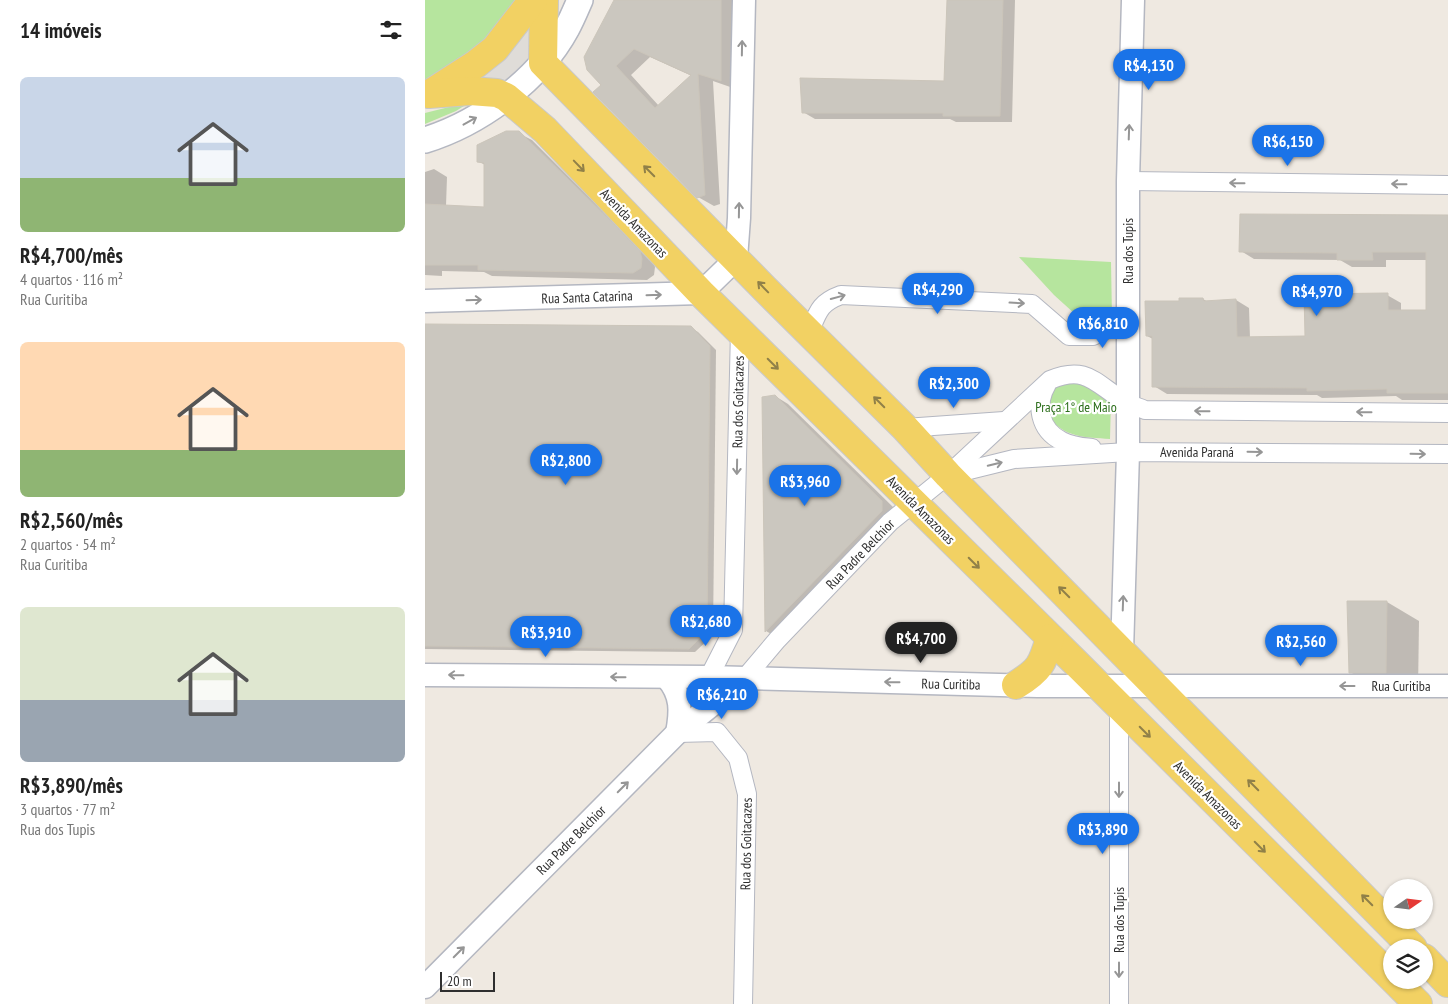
<!DOCTYPE html>
<html lang="pt">
<meta charset="utf-8">
<style>
body{margin:0;font-family:"PT Sans Narrow",sans-serif;background:#f6f6f6;color:#222;height:100vh;display:flex;flex-direction:column;font-size:19px;white-space:nowrap}
*{box-sizing:border-box;margin:0}
p{font-size:16px;color:#767676}
.icon{flex:none;width:28px;height:28px;fill:none;stroke:currentColor;stroke-width:2;stroke-linecap:round;stroke-linejoin:round}
.map{position:relative;flex:1;overflow:hidden}
.details{display:flex;flex-direction:column;background:#fff;width:425px}
.details>*{flex:none}
.needle{width:32px;rotate:76deg}
.controls{position:absolute;left:958px;top:879px;display:grid;gap:10px}
.controls a{display:grid;place-items:center;width:50px;height:50px;border-radius:50%;background:#fff;box-shadow:0 1px 4px #0004;font-size:25px}
.scale{position:absolute;left:15px;bottom:12px;width:55px;box-sizing:border-box;padding-left:5px;border:2px solid #2e2e2e;border-top:0;font-size:14px;line-height:18px;white-space:nowrap;color:#2e2e2e;-webkit-text-stroke:4px #fff;paint-order:stroke}
.price{position:absolute;translate:-50% -42px;padding:0 11px;border-radius:18px;background:#1a73e8;color:#fff;font-size:16px;line-height:32px;filter:drop-shadow(0 1px 2px #0008)}
.price::after{content:'';position:absolute;left:50%;top:30px;width:15px;height:11px;margin-left:-8px;background:inherit;clip-path:polygon(0 0,100% 0,50% 100%)}
.price.active{background:#222;color:#fff}
ul{padding:0;list-style:none}
li{display:grid;align-content:center;gap:10px;height:265px;padding:0 20px}
li span{display:grid;place-items:center;height:155px;border-radius:8px;color:#555}
li>.icon{margin-inline-start:auto}
span .icon{width:90px;height:90px;fill:#fffc;stroke-width:1}
li b{font-size:21px}
h2{display:flex;justify-content:space-between;align-items:center;height:60px;padding:0 20px;font-size:21px}
main{display:flex;flex:1;min-height:0}
.map>svg:first-child{display:block}
.green{fill:#b6e59e}
.plaza{fill:#dfdcd8}
.shadow{fill:#0003;fill-rule:evenodd}
.building{fill:#cbc7bf;stroke:#cbc5ba;fill-rule:evenodd}
.lines{fill:none;stroke-linecap:round;stroke-linejoin:round}
.minor-casing{stroke:#b4b7c1;stroke-width:20}
.tertiary-casing{stroke:#b4b7c1;stroke-width:25}
.secondary-casing{stroke:#b4b7c1;stroke-width:28}
.primary-casing{stroke:#c9c9c9;stroke-width:30}
.minor{stroke:#fff;stroke-width:18}
.tertiary{stroke:#fff;stroke-width:22}
.secondary{stroke:#fff;stroke-width:25}
.primary{stroke:#f2d163;stroke-width:28}
.oneway{stroke:#969696}
.oneway2{stroke:#908048}
.labels{text-anchor:middle;stroke-width:4.5;stroke-linejoin:round;paint-order:stroke}
.street-label{font-size:14px;fill:#2e2e2e;stroke:#fff}
.park-label{font-size:14px;fill:#2c6e1b;stroke:#fff}
</style>
<main>
<section class="details">
<h2>14 imóveis<svg class="icon" aria-label="filters" viewBox="0 0 24 24"><path d="M4 7h16M4 17h16"/><circle cx="9" cy="7" r="2"/><circle cx="15" cy="17" r="2"/></svg></h2>
<ul>
<li><span style="background:linear-gradient(#c9d6e8 65%,#8fb573 0)"><svg class="icon" aria-label="home" viewBox="0 0 24 24"><path d="M3 11l9-7 9 7M6 9v11h12V9"/></svg></span><div><b>R$4,700/mês</b><p>4 quartos · 116 m²</p><p>Rua Curitiba</p></div></li>
<li><span style="background:linear-gradient(#ffd9b3 70%,#8fb573 0)"><svg class="icon" aria-label="home" viewBox="0 0 24 24"><path d="M3 11l9-7 9 7M6 9v11h12V9"/></svg></span><div><b>R$2,560/mês</b><p>2 quartos · 54 m²</p><p>Rua Curitiba</p></div></li>
<li><span style="background:linear-gradient(#dfe7d0 60%,#9aa5b1 0)"><svg class="icon" aria-label="home" viewBox="0 0 24 24"><path d="M3 11l9-7 9 7M6 9v11h12V9"/></svg></span><div><b>R$3,890/mês</b><p>3 quartos · 77 m²</p><p>Rua dos Tupis</p></div></li>
</ul>
</section>
<div class="map">
<svg width="1023" height="1004" viewBox="0 0 1023 1004">
<rect width="100%" height="100%" fill="#efe9e1"/>
<g class="green">
<path d="M 0,0 L 95,0 L 44,58 L 0,83 Z"/>
<path d="M 36,104 L 42,104 L 31,111 L 0,124 L 0,113 Z"/>
<path d="M 594,257 L 686,262 L 687,318 L 650,314 L 629,295 Z"/>
<path d="M 635,382 L 663,382 L 686,400 L 685,439 C 660,437 639,438 623,416 L 626,387 Z"/>
</g>
<path class="plaza" d="M 106,19 L 110,57 L 84,84 L 47,78 Z"/>
<g class="shadow">
<path d="M 191,0 L 312,0 L 311,89 L 288,81 L 295,204 L 289,206 L 273,197 L 178,85 ZM 225,57 L 267,76 L 234,106 L 206,75 Z"/>
<path d="M 523,0 L 590,0 L 587,122 L 531,122 L 525,119 L 390,119 L 378,112 L 520,83 Z"/>
<path d="M 93,133 L 107,140 L 227,260 L 230,267 L 229,275 L 222,280 L 67,276 L 59,272 L 17,271 L 17,276 L 0,275 L 0,172 L 9,169 L 22,177 L 21,206 L 60,208 L 60,165 L 53,161 Z"/>
<path d="M 816,216 L 1023,216 L 1023,400 L 977,400 L 971,396 L 897,398 L 892,395 L 742,394 L 729,386 L 728,339 L 722,336 L 755,302 L 778,299 L 783,302 L 811,300 L 824,308 L 825,338 L 881,338 L 962,295 L 976,303 L 976,311 L 1002,312 L 1003,260 L 961,260 L 961,267 L 927,267 L 915,260 L 829,259 L 816,251 Z"/>
<path d="M 0,325 L 266,328 L 273,332 L 291,350 L 288,635 L 270,652 L 0,649 Z"/>
<path d="M 350,396 L 363,404 L 470,509 L 353,638 L 341,631 Z"/>
<path d="M 962,602 L 994,621 L 993,691 L 958,691 L 925,672 Z"/>
</g>
<g class="building">
<path d="M 189,0 L 296,0 L 296,81 L 273,74 L 280,195 L 272,198 L 168,92 L 176,85 L 162,70 L 159,57 ZM 209,49 L 266,75 L 230,108 L 191,66 Z"/>
<path d="M 522,0 L 578,0 L 575,116 L 518,116 L 518,113 L 377,113 L 375,78 L 519,81 Z"/>
<path d="M 81,131 L 94,131 L 189,224 L 215,251 L 217,259 L 216,268 L 208,273 L 53,270 L 53,265 L 0,265 L 0,204 L 59,207 L 59,163 L 52,162 L 52,145 Z"/>
<path d="M 815,214 L 1023,215 L 1023,393 L 962,393 L 962,389 L 882,391 L 882,388 L 727,387 L 727,336 L 721,336 L 720,301 L 754,301 L 754,298 L 778,298 L 779,301 L 811,299 L 812,337 L 880,336 L 879,294 L 963,293 L 963,310 L 1001,310 L 1001,252 L 947,252 L 948,260 L 912,260 L 912,253 L 814,252 Z"/>
<path d="M 0,324 L 266,326 L 285,346 L 282,631 L 264,649 L 0,646 Z"/>
<path d="M 350,395 L 457,501 L 457,511 L 340,632 L 337,397 Z"/>
<path d="M 922,601 L 962,601 L 961,673 L 924,673 Z"/>
</g>
<g class="lines">
<g class="minor-casing">
<g id="minor">
<path d="M 703,181 L 1023,185"/>
<path d="M 384,333 C 393,312 394,303 416,295 L 607,304 L 644,336 L 668,336 L 703,319"/>
<path d="M 622,384 C 610,404 614,430 637,441 C 646,446 658,447 667,448"/>
<path d="M 480,428 L 579,421"/>
<path d="M 524,475 L 589,459 L 703,452 L 1023,454"/>
<path d="M 284,677 L 308,630 L 315,330"/>
<path d="M 319,679 L 352,640 L 465,522 L 523,475 L 625,380 C 663,364 671,385 702,403 C 707,406 714,407 720,410 L 1023,413"/>
<path d="M 252,733 L 292,732 L 313,758 L 322,794 L 318,1004"/>
<path d="M 694,1004 L 694,701"/>
</g>
</g>
<g class="tertiary-casing">
<g id="tertiary">
<path d="M 0,301 L 276,293 L 311,259 L 314,218 L 319,0"/>
<path d="M 697,652 L 703,452 L 703,181 L 708,0"/>
<path d="M 0,675 L 284,677 L 613,686 L 1023,686"/>
<path d="M 242,678 C 257,695 256,712 252,733"/>
<path d="M 0,987 L 252,733 L 319,679"/>
</g>
</g>
<g class="secondary-casing">
<path id="secondary" d="M 0,140 C 55,123 114,80 142,28 C 147,19 151,9 155,0"/>
</g>
<g class="primary-casing">
<g id="primary">
<path d="M 119,0 L 118,63 L 339,288 L 480,428 L 523,475 L 988,948"/>
<path d="M 6,93 L 51,64 L 70,49 L 108,0"/>
<path d="M 4,94 L 45,91 L 72,93 L 81,97 L 120,130 L 276,293 L 648,660 L 966,977"/>
<path d="M 591,685 C 615,670 617,665 625,638"/>
<path d="M 999,958 L 1023,983"/>
<path d="M 969,980 L 993,1004"/>
</g>
</g>
<use href="#minor" class="minor"/>
<use href="#tertiary" class="tertiary"/>
<use href="#secondary" class="secondary"/>
<use href="#primary" class="primary"/>
</g>
<defs><path id="oneway-shaft" d="M-6 0H5M1.5-3L5.5 0L1.5 3" fill="none" stroke-width="1.6" stroke-linecap="round" stroke-linejoin="round" transform="scale(1.25)"/></defs>
<g class="oneway">
<use href="#oneway-shaft" transform="translate(317 48) rotate(-89)"/>
<use href="#oneway-shaft" transform="translate(45 121) rotate(-29)"/>
<use href="#oneway-shaft" transform="translate(704 132) rotate(-88)"/>
<use href="#oneway-shaft" transform="translate(812 183) rotate(-179)"/>
<use href="#oneway-shaft" transform="translate(974 184) rotate(-179)"/>
<use href="#oneway-shaft" transform="translate(314 210) rotate(-89)"/>
<use href="#oneway-shaft" transform="translate(229 295) rotate(-2)"/>
<use href="#oneway-shaft" transform="translate(413 297) rotate(-15)"/>
<use href="#oneway-shaft" transform="translate(49 300) rotate(-2)"/>
<use href="#oneway-shaft" transform="translate(592 303) rotate(3)"/>
<use href="#oneway-shaft" transform="translate(777 411) rotate(-179)"/>
<use href="#oneway-shaft" transform="translate(939 412) rotate(-179)"/>
<use href="#oneway-shaft" transform="translate(830 452) rotate(1)"/>
<use href="#oneway-shaft" transform="translate(993 454) rotate(1)"/>
<use href="#oneway-shaft" transform="translate(570 464) rotate(-14)"/>
<use href="#oneway-shaft" transform="translate(312 467) rotate(91)"/>
<use href="#oneway-shaft" transform="translate(698 603) rotate(-88)"/>
<use href="#oneway-shaft" transform="translate(31 675) rotate(-179)"/>
<use href="#oneway-shaft" transform="translate(193 677) rotate(-179)"/>
<use href="#oneway-shaft" transform="translate(467 682) rotate(-179)"/>
<use href="#oneway-shaft" transform="translate(922 686) rotate(-180)"/>
<use href="#oneway-shaft" transform="translate(198 787) rotate(-45)"/>
<use href="#oneway-shaft" transform="translate(694 790) rotate(90)"/>
<use href="#oneway-shaft" transform="translate(34 952) rotate(-45)"/>
<use href="#oneway-shaft" transform="translate(694 970) rotate(90)"/>
</g>
<g class="oneway2">
<use href="#oneway-shaft" transform="translate(154 166) rotate(46)"/>
<use href="#oneway-shaft" transform="translate(224 171) rotate(-135)"/>
<use href="#oneway-shaft" transform="translate(338 287) rotate(-134)"/>
<use href="#oneway-shaft" transform="translate(348 364) rotate(45)"/>
<use href="#oneway-shaft" transform="translate(454 402) rotate(-135)"/>
<use href="#oneway-shaft" transform="translate(549 563) rotate(45)"/>
<use href="#oneway-shaft" transform="translate(639 592) rotate(-135)"/>
<use href="#oneway-shaft" transform="translate(720 732) rotate(45)"/>
<use href="#oneway-shaft" transform="translate(828 785) rotate(-135)"/>
<use href="#oneway-shaft" transform="translate(835 847) rotate(45)"/>
<use href="#oneway-shaft" transform="translate(942 900) rotate(-135)"/>
</g>
<g class="labels">
<g class="street-label">
<text transform="translate(209 223) rotate(46)" y="5">Avenida Amazonas</text>
<text transform="translate(703 251) rotate(-90)" y="5">Rua dos Tupis</text>
<text transform="translate(162 297) rotate(-2)" y="5">Rua Santa Catarina</text>
<text transform="translate(313 402) rotate(-89)" y="5">Rua dos Goitacazes</text>
<text x="772" y="457">Avenida Paraná</text>
<text transform="translate(496 510) rotate(45)" y="5">Avenida Amazonas</text>
<text transform="translate(435 554) rotate(-46)" y="5">Rua Padre Belchior</text>
<text transform="translate(526 684) rotate(1)" y="5">Rua Curitiba</text>
<text x="976" y="691">Rua Curitiba</text>
<text transform="translate(783 795) rotate(45)" y="5">Avenida Amazonas</text>
<text transform="translate(146 840) rotate(-45)" y="5">Rua Padre Belchior</text>
<text transform="translate(321 844) rotate(-89)" y="5">Rua dos Goitacazes</text>
<text transform="translate(694 920) rotate(-90)" y="5">Rua dos Tupis</text>
</g>
<g class="park-label">
<text x="651" y="412">Praça 1° de Maio</text>
</g>
</g>
</svg>
<div class="controls">
<a><svg class="needle" viewBox="-14 -14 28 28"><path d="M0-13l5 13h-10z" fill="#e53935"/><path d="M0 13l5-13h-10z" fill="#767676"/></svg></a>
<a><svg class="icon" aria-label="layers" viewBox="0 0 24 24"><path d="M12 4l9 5-9 5-9-5zM3 14l9 5 9-5"/></svg></a>
</div>
<div class="scale">20 m</div>
<b class="price" style="left:724px;top:91px">R$4,130</b>
<b class="price" style="left:863px;top:167px">R$6,150</b>
<b class="price" style="left:513px;top:315px">R$4,290</b>
<b class="price" style="left:892px;top:317px">R$4,970</b>
<b class="price" style="left:678px;top:349px">R$6,810</b>
<b class="price" style="left:529px;top:409px">R$2,300</b>
<b class="price" style="left:141px;top:486px">R$2,800</b>
<b class="price" style="left:380px;top:507px">R$3,960</b>
<b class="price" style="left:281px;top:647px">R$2,680</b>
<b class="price" style="left:121px;top:658px">R$3,910</b>
<b class="price active" style="left:496px;top:664px">R$4,700</b>
<b class="price" style="left:876px;top:667px">R$2,560</b>
<b class="price" style="left:297px;top:720px">R$6,210</b>
<b class="price" style="left:678px;top:855px">R$3,890</b>
</div>
</main>
